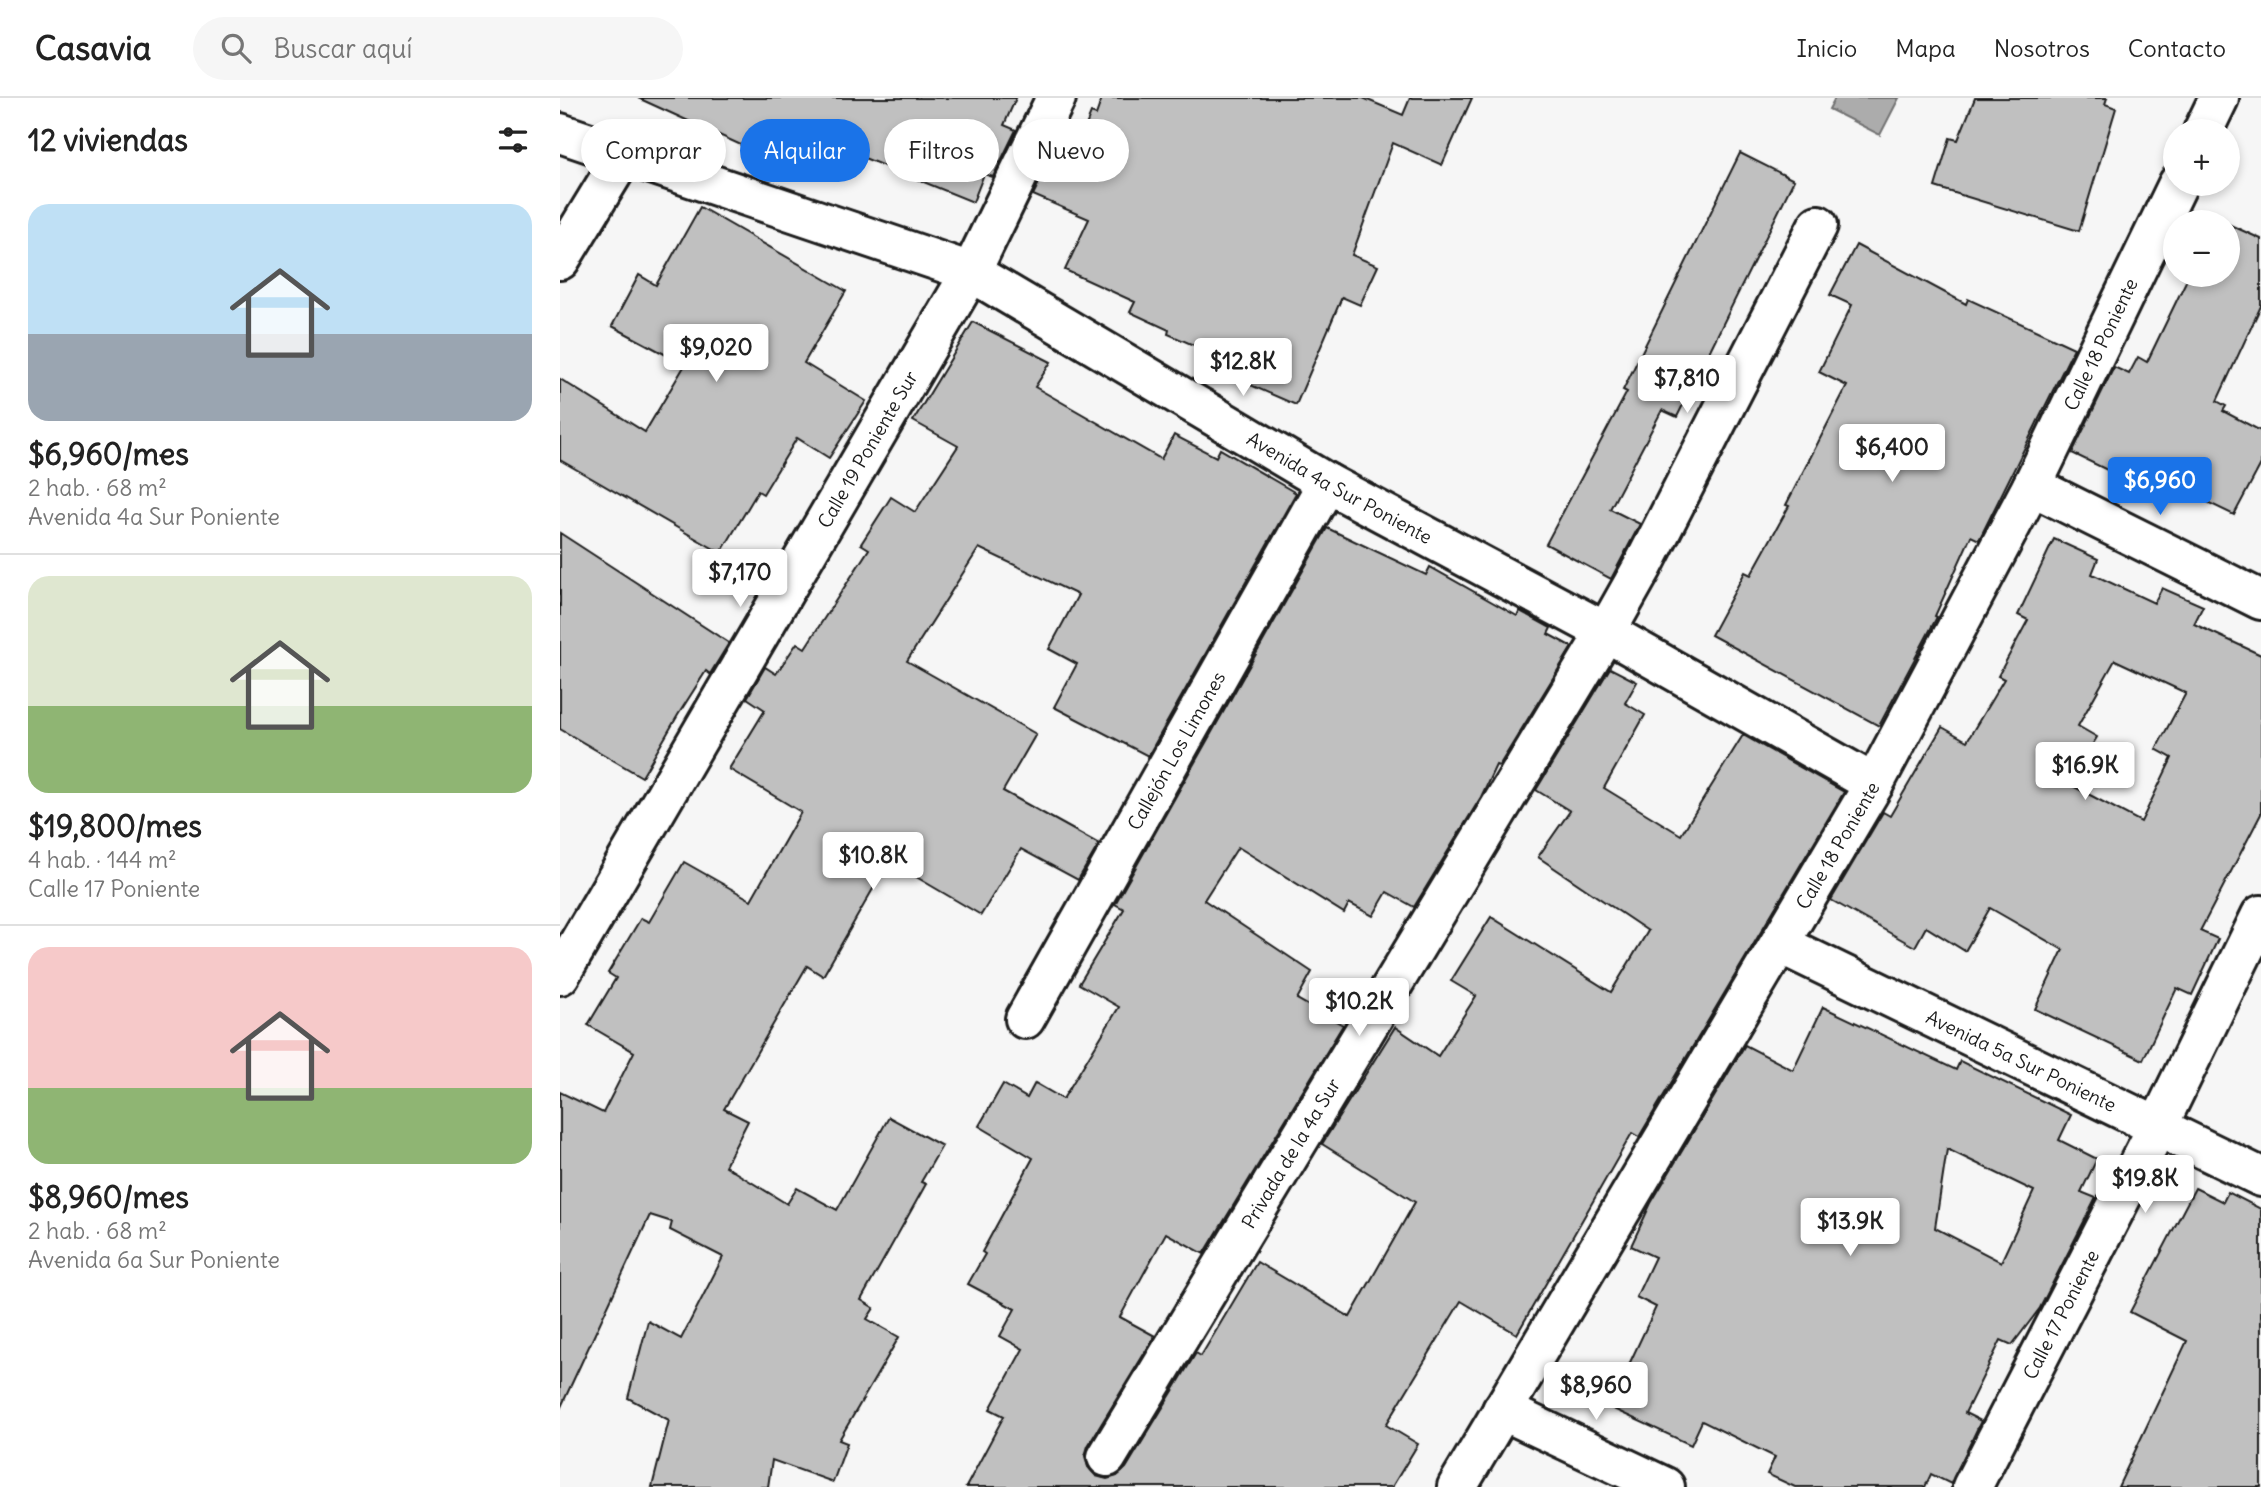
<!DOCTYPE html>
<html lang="es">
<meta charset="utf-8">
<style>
body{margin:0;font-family:Delius,sans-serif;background:#f6f6f6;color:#222;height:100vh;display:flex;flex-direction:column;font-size:26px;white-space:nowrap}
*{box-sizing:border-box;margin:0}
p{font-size:23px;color:#767676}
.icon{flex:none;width:38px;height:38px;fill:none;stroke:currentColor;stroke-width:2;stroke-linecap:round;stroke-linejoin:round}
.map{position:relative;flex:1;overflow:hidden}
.side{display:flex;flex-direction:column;background:#fff;width:560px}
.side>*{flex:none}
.top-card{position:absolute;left:21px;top:21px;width:665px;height:63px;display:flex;gap:14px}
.tools{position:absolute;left:1603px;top:21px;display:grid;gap:14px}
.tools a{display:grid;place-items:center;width:77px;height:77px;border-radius:50%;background:#fff;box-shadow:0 4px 10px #0003;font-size:35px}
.price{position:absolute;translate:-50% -60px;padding:0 16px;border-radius:7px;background:#fff;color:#222;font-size:23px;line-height:46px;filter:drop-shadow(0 2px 4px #0008)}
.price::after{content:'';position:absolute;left:50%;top:42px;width:21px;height:16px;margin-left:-10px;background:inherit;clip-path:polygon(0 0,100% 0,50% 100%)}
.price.current{background:#1a73e8;color:#fff}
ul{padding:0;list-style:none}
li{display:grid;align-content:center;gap:14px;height:371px;padding:0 28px}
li+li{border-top:2px solid #e0e0e0}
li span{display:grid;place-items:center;height:217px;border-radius:21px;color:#555}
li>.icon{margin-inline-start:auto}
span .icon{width:126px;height:126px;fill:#fffc;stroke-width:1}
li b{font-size:30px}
h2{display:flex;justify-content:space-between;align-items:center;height:84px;padding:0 28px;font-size:30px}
.pill{padding:0 24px;border-radius:32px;background:#fff;box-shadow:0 4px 10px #0003;font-size:24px;line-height:63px}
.pill.current{background:#1a73e8;color:#fff}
header{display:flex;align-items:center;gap:42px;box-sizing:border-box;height:98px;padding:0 35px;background:#fff;border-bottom:2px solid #e0e0e0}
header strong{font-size:33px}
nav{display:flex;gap:38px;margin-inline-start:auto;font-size:24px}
.search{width:490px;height:63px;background:#f6f6f6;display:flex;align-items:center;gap:18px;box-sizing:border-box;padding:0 24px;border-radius:38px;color:#767676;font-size:26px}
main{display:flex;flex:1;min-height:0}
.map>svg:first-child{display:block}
.water{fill:#acacac;stroke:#727272;stroke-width:2}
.building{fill:#c0c0c0;stroke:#1c1c1c;stroke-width:2;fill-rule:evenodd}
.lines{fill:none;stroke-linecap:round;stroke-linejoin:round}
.minor-casing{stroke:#1c1c1c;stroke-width:44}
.minor{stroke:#fff;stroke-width:38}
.labels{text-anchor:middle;stroke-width:7;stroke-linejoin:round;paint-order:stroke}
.street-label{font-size:19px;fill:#1c1c1c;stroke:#fff}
</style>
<header>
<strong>Casavia</strong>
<div class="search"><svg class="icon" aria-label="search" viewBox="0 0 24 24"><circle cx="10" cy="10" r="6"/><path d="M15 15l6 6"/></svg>Buscar aquí</div>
<nav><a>Inicio</a><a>Mapa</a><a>Nosotros</a><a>Contacto</a></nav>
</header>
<main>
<section class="side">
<h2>12 viviendas<svg class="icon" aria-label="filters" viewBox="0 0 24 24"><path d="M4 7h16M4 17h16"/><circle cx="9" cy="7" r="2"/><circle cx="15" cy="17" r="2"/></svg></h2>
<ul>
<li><span style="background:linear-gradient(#bfe0f5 60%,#9aa5b1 0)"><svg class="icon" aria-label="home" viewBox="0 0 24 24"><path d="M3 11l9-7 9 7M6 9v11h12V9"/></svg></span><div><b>$6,960/mes</b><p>2 hab. · 68 m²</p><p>Avenida 4a Sur Poniente</p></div></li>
<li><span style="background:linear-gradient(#dfe7d0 60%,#8fb573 0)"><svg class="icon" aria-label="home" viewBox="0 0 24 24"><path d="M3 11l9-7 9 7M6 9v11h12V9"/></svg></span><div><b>$19,800/mes</b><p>4 hab. · 144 m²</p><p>Calle 17 Poniente</p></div></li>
<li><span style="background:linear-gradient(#f6c9c9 65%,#8fb573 0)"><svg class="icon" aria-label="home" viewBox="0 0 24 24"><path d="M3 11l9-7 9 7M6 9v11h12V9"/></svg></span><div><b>$8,960/mes</b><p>2 hab. · 68 m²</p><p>Avenida 6a Sur Poniente</p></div></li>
</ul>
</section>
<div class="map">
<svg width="1701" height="1389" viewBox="0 0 1701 1389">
<rect width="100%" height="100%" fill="#f6f6f6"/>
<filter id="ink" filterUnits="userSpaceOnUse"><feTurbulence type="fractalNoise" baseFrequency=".0143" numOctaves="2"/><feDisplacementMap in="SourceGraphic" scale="14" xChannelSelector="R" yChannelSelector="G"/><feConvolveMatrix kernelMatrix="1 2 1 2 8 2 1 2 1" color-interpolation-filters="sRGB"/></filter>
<g filter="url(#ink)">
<path class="water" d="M 1275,0 L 1339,0 L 1320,37 L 1269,11 Z"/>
<g class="building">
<path d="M 78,0 L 456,0 L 444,27 L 456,32 L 433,79 L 424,76 L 413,104 L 302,59 L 295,74 L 234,47 L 225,67 Z"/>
<path d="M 542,0 L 803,0 L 843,17 L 850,0 L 912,0 L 882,67 L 833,45 L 792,157 L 818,168 L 800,207 L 782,199 L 736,307 L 670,278 L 675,265 L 608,236 L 609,232 L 570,214 L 575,204 L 505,172 L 529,121 L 473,97 L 496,50 L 514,58 L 531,15 L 536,17 Z"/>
<path d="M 1415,0 L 1547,0 L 1545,6 L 1556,10 L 1519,133 L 1375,89 L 1390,40 L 1398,42 Z"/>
<path d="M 1180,55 L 1234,82 L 1117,319 L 1102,312 L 1050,411 L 1080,426 L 1051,481 L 986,446 L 1067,294 L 1063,292 Z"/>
<path d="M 140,109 L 286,193 L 244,265 L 306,303 L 269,360 L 237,340 L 203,396 L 198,393 L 161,455 L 0,362 L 0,281 L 85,334 L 125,267 L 52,228 L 79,177 L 96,187 Z"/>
<path d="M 1668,126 L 1701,141 L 1701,208 L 1657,303 L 1666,308 L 1663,313 L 1701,333 L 1701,366 L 1674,417 L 1579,371 L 1572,384 L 1512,355 L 1554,269 L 1569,276 L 1578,259 L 1587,264 L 1629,177 L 1668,177 Z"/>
<path d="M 1296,147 L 1406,206 L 1408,201 L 1514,250 L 1419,442 L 1411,438 L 1375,518 L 1377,519 L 1319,628 L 1151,537 L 1185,474 L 1191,477 L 1229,408 L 1226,407 L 1287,288 L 1259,274 L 1292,207 L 1270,197 Z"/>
<path d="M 413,224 L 491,264 L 475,289 L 601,361 L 614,337 L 656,359 L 660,351 L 736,395 L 588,658 L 494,609 L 517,566 L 489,551 L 518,497 L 419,450 L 347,563 L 476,636 L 443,693 L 539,746 L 518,782 L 461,751 L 421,817 L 329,763 L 263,878 L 247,868 L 164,1011 L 188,1023 L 165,1068 L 227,1106 L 237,1090 L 277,1112 L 329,1019 L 382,1048 L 361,1084 L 366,1086 L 301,1202 L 314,1210 L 307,1221 L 339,1239 L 279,1342 L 287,1345 L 273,1384 L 212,1362 L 208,1389 L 92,1389 L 109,1322 L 68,1300 L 88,1223 L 121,1241 L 163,1159 L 110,1132 L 112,1124 L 90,1117 L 0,1311 L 0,994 L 43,1015 L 74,954 L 28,927 L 56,880 L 48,875 L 81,820 L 89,824 L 124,764 L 191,802 L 241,714 L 169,671 L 205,612 L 187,600 L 205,569 L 216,576 L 237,545 L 245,550 L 309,451 L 301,446 L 331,399 L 355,414 L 398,348 L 353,323 Z"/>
<path d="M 767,430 L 866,477 L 870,469 L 957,518 L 960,513 L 991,530 L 988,536 L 1012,549 L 939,668 L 936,667 L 921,699 L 854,809 L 827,794 L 813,818 L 789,805 L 784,815 L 678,749 L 644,802 L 752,874 L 737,901 L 783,927 L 644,1156 L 606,1135 L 560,1219 L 595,1238 L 528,1348 L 525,1358 L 528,1369 L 536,1378 L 547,1381 L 557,1378 L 566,1370 L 636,1255 L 641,1258 L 697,1164 L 790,1219 L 855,1104 L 762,1046 L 835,929 L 878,958 L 916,898 L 891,883 L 931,819 L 1051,894 L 1088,833 L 978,759 L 1010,713 L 976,692 L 1050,570 L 1077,584 L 1065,605 L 1085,617 L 1044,690 L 1121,737 L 1183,637 L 1284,694 L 1079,1039 L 1072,1035 L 957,1236 L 901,1203 L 826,1327 L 858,1346 L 832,1389 L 406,1389 L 444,1318 L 430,1311 L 463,1251 L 440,1238 L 455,1211 L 408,1186 L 425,1156 L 422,1154 L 473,1060 L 419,1028 L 443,986 L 467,1000 L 475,985 L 503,1001 L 559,909 L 519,886 L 564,811 L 555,806 Z"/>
<path d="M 0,435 L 169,545 L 150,576 L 146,573 L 118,617 L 82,679 L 0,631 Z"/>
<path d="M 1494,441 L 1538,461 L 1532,476 L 1594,505 L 1602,490 L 1643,508 L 1634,526 L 1701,557 L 1701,716 L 1640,833 L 1658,841 L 1632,897 L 1617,890 L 1583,962 L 1475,911 L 1503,852 L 1430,810 L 1405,853 L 1366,829 L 1355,849 L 1271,802 L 1323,714 L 1330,718 L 1382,629 L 1407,643 L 1444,581 L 1438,578 L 1468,522 L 1458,517 ZM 1555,562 L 1626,595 L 1596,651 L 1612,660 L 1581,724 L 1509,686 L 1537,639 L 1518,628 Z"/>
<path d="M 1263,909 L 1396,972 L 1400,963 L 1511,1017 L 1499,1042 L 1537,1061 L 1521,1094 L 1536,1100 L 1480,1210 L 1452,1247 L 1441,1242 L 1405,1315 L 1421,1323 L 1391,1386 L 1371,1376 L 1365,1389 L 1235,1389 L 1207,1376 L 1215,1359 L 1142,1323 L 1131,1347 L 1049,1309 L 1096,1209 L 1076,1199 L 1095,1159 L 1071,1148 L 1091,1105 L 1185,947 L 1233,972 ZM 1387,1051 L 1474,1093 L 1441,1164 L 1375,1130 Z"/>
<path d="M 1635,1090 L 1663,1104 L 1668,1094 L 1701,1111 L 1701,1389 L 1558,1389 L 1627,1243 L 1570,1214 Z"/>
</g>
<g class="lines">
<g class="minor-casing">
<g id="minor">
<path d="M 1643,33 L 1659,0"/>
<path id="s1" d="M 0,35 L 411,174 L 767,385 L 1046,534 L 1314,686"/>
<path d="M 0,162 L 65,55"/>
<path d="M 1472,388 L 1701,502"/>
<path id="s2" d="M 1220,846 L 1701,1079"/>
<path id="s3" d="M 0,877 L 411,174 L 496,0"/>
<path id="s4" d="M 465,921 L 767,385"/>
<path d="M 942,1312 L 1105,1389"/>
<path id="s5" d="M 547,1359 L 1046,534 L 1082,470 L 1258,127"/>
<path id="s6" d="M 897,1389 L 1314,686 L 1472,388 L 1618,86"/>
<path id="s7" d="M 1412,1389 L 1598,1028 L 1701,817"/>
</g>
</g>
<use href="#minor" class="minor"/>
</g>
</g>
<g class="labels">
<g class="street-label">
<text dy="7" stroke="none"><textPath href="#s6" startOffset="1312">Calle 18 Poniente</textPath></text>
<text dy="7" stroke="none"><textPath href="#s3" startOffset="609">Calle 19 Poniente Sur</textPath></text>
<text dy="7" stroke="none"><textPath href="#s1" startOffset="861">Avenida 4a Sur Poniente</textPath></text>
<text dy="7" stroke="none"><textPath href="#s4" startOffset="308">Callejón Los Limones</textPath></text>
<text dy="7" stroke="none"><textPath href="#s6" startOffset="746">Calle 18 Poniente</textPath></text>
<text dy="7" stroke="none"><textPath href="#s2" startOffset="268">Avenida 5a Sur Poniente</textPath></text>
<text dy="7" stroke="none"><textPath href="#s5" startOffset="355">Privada de la 4a Sur</textPath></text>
<text dy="7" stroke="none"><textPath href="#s7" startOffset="194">Calle 17 Poniente</textPath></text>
</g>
</g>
</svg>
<div class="tools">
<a>+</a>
<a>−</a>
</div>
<b class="price" style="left:156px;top:286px">$9,020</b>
<b class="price" style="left:683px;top:300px">$12.8K</b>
<b class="price" style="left:1127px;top:317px">$7,810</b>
<b class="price" style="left:1332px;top:386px">$6,400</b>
<b class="price current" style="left:1600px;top:419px">$6,960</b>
<b class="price" style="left:180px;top:511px">$7,170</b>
<b class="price" style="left:1525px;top:704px">$16.9K</b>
<b class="price" style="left:313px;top:794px">$10.8K</b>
<b class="price" style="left:799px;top:940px">$10.2K</b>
<b class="price" style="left:1585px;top:1117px">$19.8K</b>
<b class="price" style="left:1290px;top:1160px">$13.9K</b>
<b class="price" style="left:1036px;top:1324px">$8,960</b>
<div class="top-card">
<a class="pill">Comprar</a>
<a class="pill current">Alquilar</a>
<a class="pill">Filtros</a>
<a class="pill">Nuevo</a>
</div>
</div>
</main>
